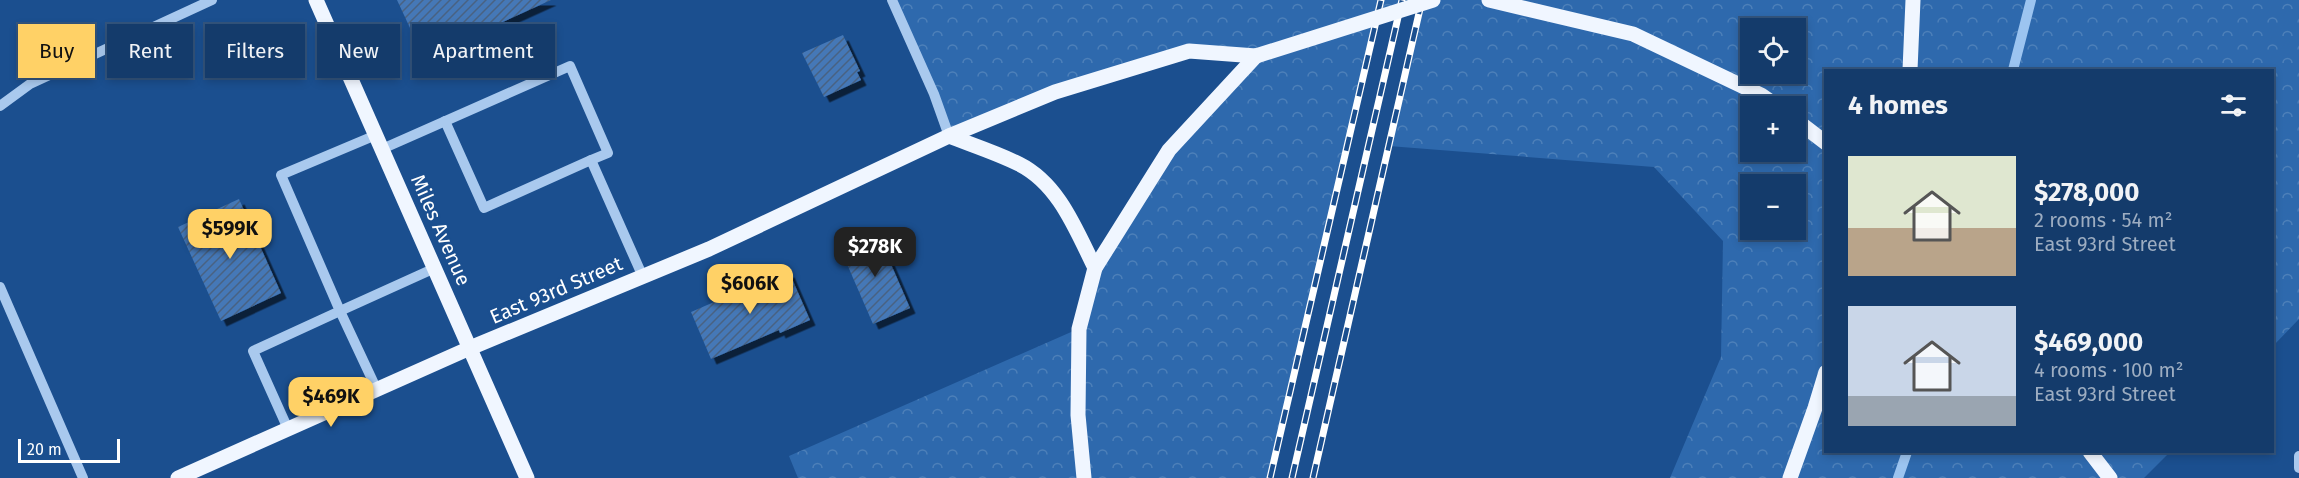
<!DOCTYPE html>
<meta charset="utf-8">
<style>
body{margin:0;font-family:"Fira Sans",sans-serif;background:#214673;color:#f1f3f6;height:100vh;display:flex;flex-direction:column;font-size:22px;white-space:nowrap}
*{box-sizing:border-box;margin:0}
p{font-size:20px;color:#9dadc1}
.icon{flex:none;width:33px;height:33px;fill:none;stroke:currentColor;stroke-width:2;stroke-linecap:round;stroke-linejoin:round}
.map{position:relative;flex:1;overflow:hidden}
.panel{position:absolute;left:1824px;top:69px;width:450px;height:384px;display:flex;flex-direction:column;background:#143b6b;border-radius:0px;box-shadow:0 3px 9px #0003,0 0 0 2px #33557e}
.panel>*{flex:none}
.banner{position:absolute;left:18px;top:24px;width:570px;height:54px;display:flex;gap:12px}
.controls{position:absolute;left:1740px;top:18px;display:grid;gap:12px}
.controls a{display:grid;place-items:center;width:66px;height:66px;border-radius:0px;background:#143b6b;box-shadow:0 3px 9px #0003,0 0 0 2px #33557e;font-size:30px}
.scale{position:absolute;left:18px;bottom:15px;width:102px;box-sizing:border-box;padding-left:6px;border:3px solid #fff;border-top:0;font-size:16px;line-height:21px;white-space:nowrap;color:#fff;-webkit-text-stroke:4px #1b4f8f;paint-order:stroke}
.price{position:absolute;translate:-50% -51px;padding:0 14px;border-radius:12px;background:#ffd166;color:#111;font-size:20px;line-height:39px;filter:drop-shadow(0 2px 3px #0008)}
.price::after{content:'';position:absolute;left:50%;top:36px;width:18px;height:14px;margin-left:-9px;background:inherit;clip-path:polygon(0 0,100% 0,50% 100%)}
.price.on{background:#222;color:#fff}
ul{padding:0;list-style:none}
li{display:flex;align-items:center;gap:18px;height:150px;padding:0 24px}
li span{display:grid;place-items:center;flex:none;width:168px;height:120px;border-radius:0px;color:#555}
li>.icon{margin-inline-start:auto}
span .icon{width:72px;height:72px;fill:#fffc;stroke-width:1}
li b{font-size:26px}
h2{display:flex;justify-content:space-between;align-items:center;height:72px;padding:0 24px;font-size:26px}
.chip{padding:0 21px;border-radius:0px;background:#143b6b;box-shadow:0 3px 9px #0003,0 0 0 2px #33557e;font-size:21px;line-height:54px}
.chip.on{background:#ffd166;color:#111}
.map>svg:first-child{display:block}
.forest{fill:url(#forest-crowns);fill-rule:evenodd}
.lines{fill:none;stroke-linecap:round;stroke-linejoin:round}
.stream{stroke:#9cc4f0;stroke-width:10}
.building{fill:url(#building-hatch);filter:url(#shadow)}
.minor{stroke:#a9c9ee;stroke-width:10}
.major{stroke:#f0f6ff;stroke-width:15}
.rail-casing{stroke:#fff;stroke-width:7}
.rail{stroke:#1b4f8f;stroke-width:4.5;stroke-dasharray:14;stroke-linecap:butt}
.major-bridge{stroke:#f0f6ff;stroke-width:15}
.labels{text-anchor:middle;stroke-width:4.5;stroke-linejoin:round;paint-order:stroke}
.street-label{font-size:20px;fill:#fff;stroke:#1b4f8f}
</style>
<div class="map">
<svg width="2299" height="478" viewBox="0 0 2299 478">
<defs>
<pattern id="forest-crowns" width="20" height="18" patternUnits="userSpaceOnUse" patternTransform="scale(1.5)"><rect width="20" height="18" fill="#2e69ad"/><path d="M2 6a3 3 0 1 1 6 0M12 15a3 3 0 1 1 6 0" fill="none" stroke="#4d80b9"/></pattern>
<pattern id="building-hatch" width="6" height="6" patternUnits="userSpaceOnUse" patternTransform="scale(1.5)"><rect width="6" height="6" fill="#4478b7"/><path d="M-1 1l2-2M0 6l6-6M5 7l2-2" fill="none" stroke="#486282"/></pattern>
<filter id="shadow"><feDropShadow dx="5.5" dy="5.5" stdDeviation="0" flood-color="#0009"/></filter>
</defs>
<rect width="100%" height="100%" fill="#1b4f8f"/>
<path class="forest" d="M 892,0 L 2299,0 L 2299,319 L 2273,346 L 2272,70 L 1826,70 L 1826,452 L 2170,452 L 2144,478 L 1670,478 L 1721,357 L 1723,241 L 1654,167 L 1389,146 L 1421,4 L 1377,15 L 1270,478 L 798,478 L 789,456 L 1078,329 L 1095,268 L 1169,150 L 1255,56 L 1189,51 L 949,136 ZM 1750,28 L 1796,28 L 1796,74 L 1750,74 ZM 1750,106 L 1796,106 L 1796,152 L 1750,152 ZM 1750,184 L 1796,184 L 1796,230 L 1750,230 Z"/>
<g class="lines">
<g class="stream">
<path d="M 2013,70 L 2031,0"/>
<path d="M 1898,478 L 1907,452"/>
</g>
</g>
<g class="building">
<path d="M 397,0 L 551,0 L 424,58 Z"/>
<path d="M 843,35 L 860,71 L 857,72 L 861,80 L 824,97 L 802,53 Z"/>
<path d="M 239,199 L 281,293 L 221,321 L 178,227 Z"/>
<path d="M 877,232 L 910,308 L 873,324 L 840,248 Z"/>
<path d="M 789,272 L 810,320 L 780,333 L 779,330 L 711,359 L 691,312 L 751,286 L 752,288 Z"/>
</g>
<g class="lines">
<g class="minor">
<path d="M 892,0 L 934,94 L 949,136"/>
<path d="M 0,106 L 30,84 L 212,0"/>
<path d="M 445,121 L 484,208 L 591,160 L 643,277"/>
<path d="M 382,149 L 570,66 L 608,153 L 591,160"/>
<path d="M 0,287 L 83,478"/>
<path d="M 377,390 L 340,311 L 435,268"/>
<path d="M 288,429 L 253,351 L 340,311 L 281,175 L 376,135"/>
<path d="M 2299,456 L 2299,468"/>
</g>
<g class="major">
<path d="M 316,0 L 527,478"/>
<path d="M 1489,0 L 1633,34 L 1761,95 L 1777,106"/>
<path d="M 1910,70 L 1913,0"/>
<path d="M 1796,120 L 1826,143"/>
<path d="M 949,136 C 972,145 997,153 1019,164 C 1059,184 1076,230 1095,268"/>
<path d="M 2090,452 L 2110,478"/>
<path d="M 178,478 L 470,348 L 709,249 L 949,136 L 1055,92 L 1189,51 L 1256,56"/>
<path d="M 1084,478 L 1078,415 L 1079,329 L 1095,268 L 1169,150 L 1256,56"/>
<path d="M 1790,478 L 1815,408 L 1826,372"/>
</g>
<g class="rail-casing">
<g id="rail">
<path d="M 1270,478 L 1381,0"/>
<path d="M 1292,478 L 1402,0"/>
<path d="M 1313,478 L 1422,0"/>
</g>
</g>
<use href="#rail" class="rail"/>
<path class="major-bridge" d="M 1256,56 L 1433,0"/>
</g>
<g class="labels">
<g class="street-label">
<text transform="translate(441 230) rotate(66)" y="7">Miles Avenue</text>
<text transform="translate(556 290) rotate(-23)" y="7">East 93rd Street</text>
</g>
</g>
</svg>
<div class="controls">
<a><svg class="icon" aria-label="locate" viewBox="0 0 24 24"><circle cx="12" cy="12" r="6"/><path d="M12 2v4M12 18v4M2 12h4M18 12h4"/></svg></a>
<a>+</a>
<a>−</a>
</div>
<div class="scale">20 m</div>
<b class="price" style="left:230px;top:260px">$599K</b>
<b class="price on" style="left:875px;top:278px">$278K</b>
<b class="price" style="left:750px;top:315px">$606K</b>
<b class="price" style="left:331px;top:428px">$469K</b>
<div class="banner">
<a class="chip on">Buy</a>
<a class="chip">Rent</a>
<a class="chip">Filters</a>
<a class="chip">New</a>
<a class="chip">Apartment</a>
</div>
<section class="panel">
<h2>4 homes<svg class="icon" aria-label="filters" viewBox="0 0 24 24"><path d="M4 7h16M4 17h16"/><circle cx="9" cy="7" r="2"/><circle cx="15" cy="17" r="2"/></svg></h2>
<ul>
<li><span style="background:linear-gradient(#dfe7d0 60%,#b9a48a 0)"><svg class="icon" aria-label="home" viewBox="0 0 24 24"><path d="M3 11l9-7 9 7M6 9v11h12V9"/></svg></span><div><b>$278,000</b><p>2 rooms · 54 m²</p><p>East 93rd Street</p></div></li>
<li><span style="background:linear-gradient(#c9d6e8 75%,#9aa5b1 0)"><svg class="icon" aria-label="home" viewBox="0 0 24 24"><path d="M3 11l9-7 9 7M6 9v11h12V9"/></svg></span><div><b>$469,000</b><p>4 rooms · 100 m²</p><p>East 93rd Street</p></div></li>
</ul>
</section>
</div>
